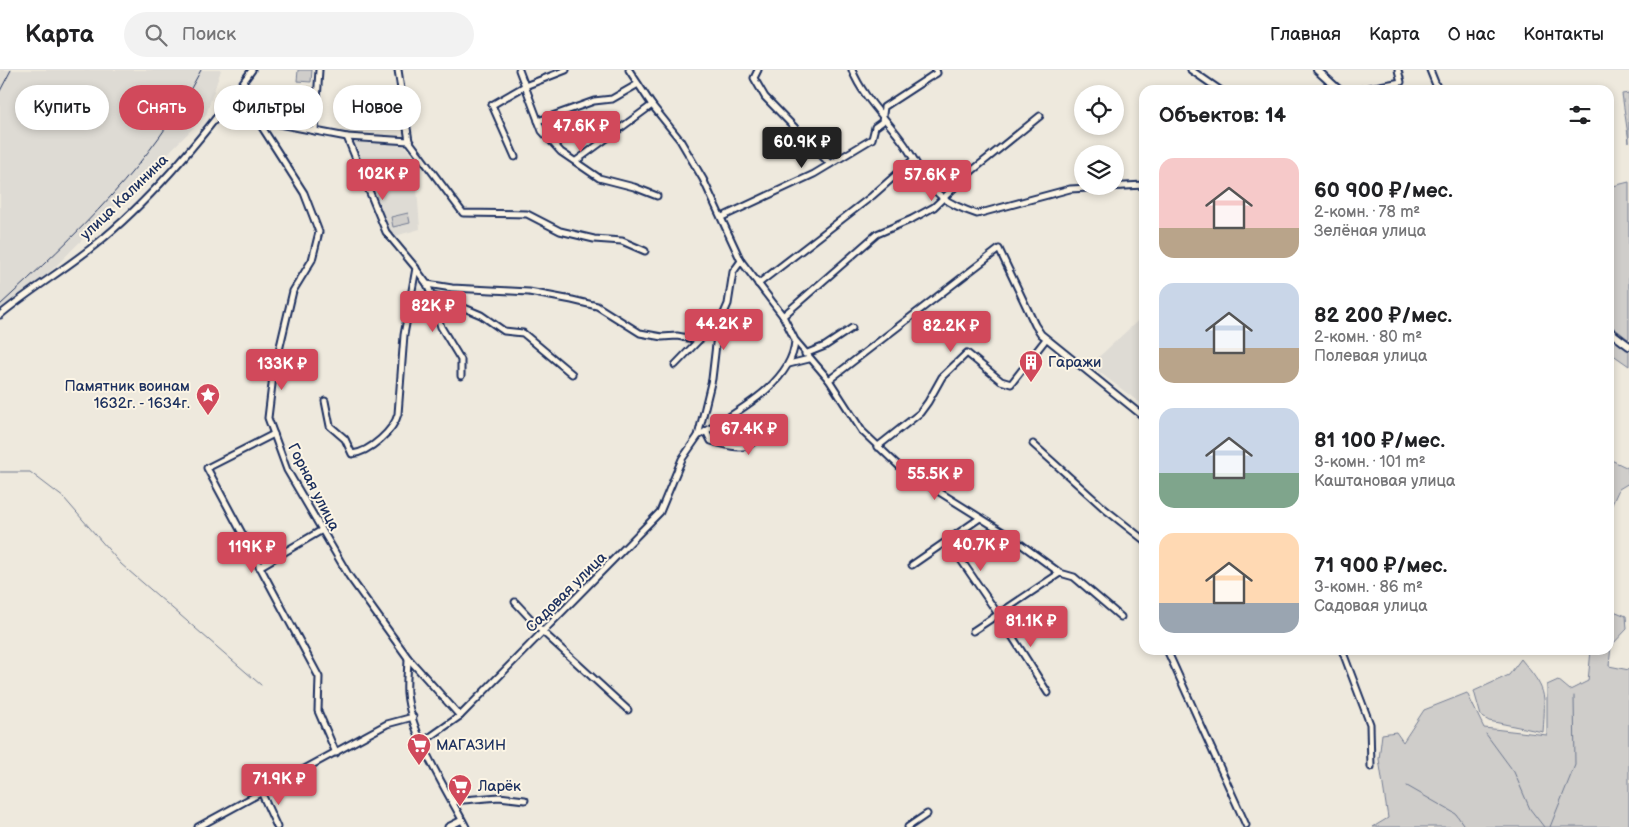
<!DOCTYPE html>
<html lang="ru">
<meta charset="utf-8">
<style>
body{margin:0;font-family:"Balsamiq Sans",sans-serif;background:#f2f2f2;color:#202124;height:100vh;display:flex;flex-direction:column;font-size:19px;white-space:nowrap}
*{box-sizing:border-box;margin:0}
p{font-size:16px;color:#757577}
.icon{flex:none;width:28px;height:28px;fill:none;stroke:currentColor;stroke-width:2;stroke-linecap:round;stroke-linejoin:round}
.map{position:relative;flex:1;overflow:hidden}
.side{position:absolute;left:1139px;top:15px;width:475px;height:570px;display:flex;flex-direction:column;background:#fff;border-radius:15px;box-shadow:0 2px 8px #0003}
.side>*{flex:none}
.banner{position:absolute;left:15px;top:15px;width:475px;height:45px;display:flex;gap:10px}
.controls{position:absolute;left:1074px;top:15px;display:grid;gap:10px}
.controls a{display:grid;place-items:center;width:50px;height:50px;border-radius:50%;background:#fff;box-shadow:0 2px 8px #0003;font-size:25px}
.price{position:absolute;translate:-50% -42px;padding:0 11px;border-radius:5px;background:#d1495b;color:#fff;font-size:16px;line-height:32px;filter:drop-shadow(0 1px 2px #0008)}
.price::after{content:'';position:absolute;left:50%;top:30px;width:15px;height:11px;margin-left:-8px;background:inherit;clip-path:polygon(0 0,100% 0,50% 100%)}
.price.selected{background:#222;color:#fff}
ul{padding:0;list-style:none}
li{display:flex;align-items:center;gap:15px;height:125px;padding:0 20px}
li span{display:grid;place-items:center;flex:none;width:140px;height:100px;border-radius:15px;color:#555}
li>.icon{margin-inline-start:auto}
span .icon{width:60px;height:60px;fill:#fffc;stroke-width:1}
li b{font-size:21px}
h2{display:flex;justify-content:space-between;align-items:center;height:60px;padding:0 20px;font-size:21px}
.pill{padding:0 18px;border-radius:22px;background:#fff;box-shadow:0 2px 8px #0003;font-size:18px;line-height:45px}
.pill.selected{background:#d1495b;color:#fff}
header{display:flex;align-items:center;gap:30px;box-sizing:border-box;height:70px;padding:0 25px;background:#fff;border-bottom:1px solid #e0e0e0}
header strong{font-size:24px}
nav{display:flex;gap:28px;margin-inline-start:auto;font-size:18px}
.search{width:350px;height:45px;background:#f2f2f2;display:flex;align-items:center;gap:12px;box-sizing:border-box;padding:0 18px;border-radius:28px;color:#757577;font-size:19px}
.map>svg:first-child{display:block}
.built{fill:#dedbd4}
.green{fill:#cfcdca;stroke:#757e94}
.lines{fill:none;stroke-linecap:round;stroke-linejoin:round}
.stream{stroke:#6c778f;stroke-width:1}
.minor-casing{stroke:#1b2f5e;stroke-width:9}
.major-casing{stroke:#1b2f5e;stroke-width:10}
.minor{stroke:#fcf5e5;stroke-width:5}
.major{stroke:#fcf5e5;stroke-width:6}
.rail{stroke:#1b2f5e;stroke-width:1}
.labels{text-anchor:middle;stroke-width:4;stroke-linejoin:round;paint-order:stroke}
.street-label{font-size:15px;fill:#1b2f5e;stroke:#fcf5e5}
.poi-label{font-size:15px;fill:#1b2f5e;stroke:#fcf5e5;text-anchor:start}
</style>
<header>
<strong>Карта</strong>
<div class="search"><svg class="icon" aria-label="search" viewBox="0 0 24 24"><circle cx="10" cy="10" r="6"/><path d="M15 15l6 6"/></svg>Поиск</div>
<nav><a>Главная</a><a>Карта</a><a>О нас</a><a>Контакты</a></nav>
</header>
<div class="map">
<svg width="1629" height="757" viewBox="0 0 1629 757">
<rect width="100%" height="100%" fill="#eee9dd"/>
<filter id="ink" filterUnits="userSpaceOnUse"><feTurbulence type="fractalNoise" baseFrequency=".02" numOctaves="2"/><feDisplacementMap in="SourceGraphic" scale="10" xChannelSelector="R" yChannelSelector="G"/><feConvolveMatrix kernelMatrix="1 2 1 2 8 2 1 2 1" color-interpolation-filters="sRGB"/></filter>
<g filter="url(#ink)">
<g class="built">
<path d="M 0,0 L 221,0 L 206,45 L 46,206 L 0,241 Z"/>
<path d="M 351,69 L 403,73 L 415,90 L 420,159 L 395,166 L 387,160 Z"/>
<path d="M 1144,245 L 1144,336 L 1090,295 Z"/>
</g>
<g class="green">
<path d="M 298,0 L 312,0 L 311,12 L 297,11 Z"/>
<path d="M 1629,23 L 1629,72 L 1622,24 Z"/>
<path d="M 1629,112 L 1629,268 L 1628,269 L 1609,254 L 1609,117 Z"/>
<path d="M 408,143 L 410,153 L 393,157 L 391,147 Z"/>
<path d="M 1609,265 L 1629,280 L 1629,296 L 1609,282 Z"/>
<path d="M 1609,389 L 1628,398 L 1629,413 L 1619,419 L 1609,441 Z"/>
<path d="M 1609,539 L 1626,546 L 1627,559 L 1611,576 L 1609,596 L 1629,600 L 1629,757 L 1373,757 L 1388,748 L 1379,689 L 1382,664 L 1396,662 L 1403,672 L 1424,640 L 1467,623 L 1484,658 L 1547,665 L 1547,615 L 1558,610 L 1570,620 L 1588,611 L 1591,580 L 1609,580 Z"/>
<path d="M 1521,589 C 1546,620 1546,621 1543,662 L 1489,651 L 1481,646 L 1474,621 L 1509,605 Z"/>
</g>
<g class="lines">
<g class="stream">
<path d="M 0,402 L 30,402 L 64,428 L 121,494 L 261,615"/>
<path d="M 1486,664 L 1514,702 L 1530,739 L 1544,757"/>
<path d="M 1407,716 L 1456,744 L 1465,757"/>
<path d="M 1550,757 L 1575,695 L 1574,626"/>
</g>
<g class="minor-casing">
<g id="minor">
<path d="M 398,0 L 409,71 L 463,143 L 527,144 L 560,161 L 594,169 L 622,171 L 645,181"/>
<path d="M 519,0 L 542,61 L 561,82 L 599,108 L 634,117 L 657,126"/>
<path d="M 629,0 L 652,35 L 680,70 L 703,109 L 741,191 L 783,246 L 795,270 L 829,310 L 862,361 L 901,398 L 1011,467 L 1060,503 L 1074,507 L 1121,547"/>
<path d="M 758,0 L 754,8 L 765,27 L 830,94"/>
<path d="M 852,0 C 863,28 888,50 905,75 C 917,93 925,113 942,127 C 952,135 965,140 977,144 L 1070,119 L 1144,115"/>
<path d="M 1191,0 L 1220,20"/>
<path d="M 1430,0 L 1438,20"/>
<path d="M 1359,20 L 1401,12 L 1398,0"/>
<path d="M 220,43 L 347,67 L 386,162 L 416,198 L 404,265 L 398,344 C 394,360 370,382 352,384 L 345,369 L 330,356 L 325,331"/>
<path d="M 258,51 L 304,123 L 319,162 L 312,190 L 293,221 L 273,306 L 268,348 L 287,400 L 349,506 L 408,588 L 460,646"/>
<path d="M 538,51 L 594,31 L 612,29 L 638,14"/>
<path d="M 315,61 L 319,0"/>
<path d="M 347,67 L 409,71"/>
<path d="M 515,87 L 492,35 L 525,16 L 566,0"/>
<path d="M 576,91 L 652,35"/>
<path d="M 722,147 L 814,104 L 872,69 L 875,57 L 882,52 L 884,37 L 930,7 L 937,3 L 936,0"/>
<path d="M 416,199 L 427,214 L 452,218 L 529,222 L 572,230 L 597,236 L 640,263 L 662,267 L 677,266 L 699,270 L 718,257"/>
<path d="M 427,214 L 431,224 L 481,245 L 504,261 L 523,263 L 572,304"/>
<path d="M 758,214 L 872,126 L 913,90"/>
<path d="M 431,224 L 441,257 L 461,290 L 461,306"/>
<path d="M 0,245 C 30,220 64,200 95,175 C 154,128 208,61 252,0"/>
<path d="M 783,246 L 877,164 L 912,149 L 934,137 L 973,100 L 1040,46"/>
<path d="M 805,284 L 825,276 L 852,258"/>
<path d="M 789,294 L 809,289"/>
<path d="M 675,295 L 699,270"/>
<path d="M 829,310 L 999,179 L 1035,255 L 1041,264 L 1144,347"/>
<path d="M 706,361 L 711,371 C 747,381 747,381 771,353"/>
<path d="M 274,364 L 207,398 L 319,607 L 318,641 L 336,683"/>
<path d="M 698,366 C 732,344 792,315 795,271"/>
<path d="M 1033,374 L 1106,440 L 1144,470"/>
<path d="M 877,377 L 920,343 L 928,332 L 942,307 L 967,283 L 1001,311 L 1011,314 L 1046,269"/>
<path d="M 948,471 L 998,544 L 1048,623"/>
<path d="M 912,495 L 980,448"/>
<path d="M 259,497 L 322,460"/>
<path d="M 515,532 L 543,562 L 628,640"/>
<path d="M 973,561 L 1060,503"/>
<path d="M 1167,580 L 1246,755"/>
<path d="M 1342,580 L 1370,654 L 1371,697"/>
<path d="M 408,588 C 408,599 406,611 407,623 C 410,663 447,721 466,757"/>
<path d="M 423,672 L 460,646 L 660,442 L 682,389 L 698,366 L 712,309 L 718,257 L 728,234 L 733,202 L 741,191"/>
<path d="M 262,724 L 277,757"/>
<path d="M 452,731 L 499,727 L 525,730"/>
<path d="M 198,757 L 387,654 L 413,647"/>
<path d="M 448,757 L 462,750"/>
<path d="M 908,757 L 927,744"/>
</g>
</g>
<g class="major-casing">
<g id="major">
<path d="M 1317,0 L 1339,20"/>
<path d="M 1609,261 L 1629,276"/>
</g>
</g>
<use href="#minor" class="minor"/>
<use href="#major" class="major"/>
<g class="rail">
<path d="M 0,21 L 11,0"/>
<path d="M 0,235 C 76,165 153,93 201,0"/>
</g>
</g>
</g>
<defs>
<g id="building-pin" transform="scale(1.25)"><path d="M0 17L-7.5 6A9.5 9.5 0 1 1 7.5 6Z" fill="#d1495b" stroke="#fcf5e5"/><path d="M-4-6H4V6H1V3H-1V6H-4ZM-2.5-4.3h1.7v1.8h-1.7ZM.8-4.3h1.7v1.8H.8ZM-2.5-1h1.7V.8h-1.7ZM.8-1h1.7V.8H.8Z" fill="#fff"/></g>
<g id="sight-pin" transform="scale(1.25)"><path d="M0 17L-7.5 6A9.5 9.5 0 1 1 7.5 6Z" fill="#d1495b" stroke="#fcf5e5"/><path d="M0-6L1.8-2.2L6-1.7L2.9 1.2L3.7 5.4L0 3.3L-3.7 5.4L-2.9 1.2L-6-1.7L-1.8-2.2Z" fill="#fff"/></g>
<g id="supermarket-pin" transform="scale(1.25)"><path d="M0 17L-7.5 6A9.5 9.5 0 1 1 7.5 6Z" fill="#d1495b" stroke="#fcf5e5"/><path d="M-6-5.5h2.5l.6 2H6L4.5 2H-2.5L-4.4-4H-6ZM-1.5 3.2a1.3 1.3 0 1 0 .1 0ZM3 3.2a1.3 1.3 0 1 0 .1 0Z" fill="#fff"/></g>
</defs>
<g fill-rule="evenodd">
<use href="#building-pin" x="1031" y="292"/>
<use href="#sight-pin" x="208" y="325"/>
<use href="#supermarket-pin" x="419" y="675"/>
<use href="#supermarket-pin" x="460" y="716"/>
</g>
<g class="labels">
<g class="street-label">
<text transform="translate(124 127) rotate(-44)" y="5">улица Калинина</text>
<text transform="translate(314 417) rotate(63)" y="5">Горная улица</text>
<text transform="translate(566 522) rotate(-45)" y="5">Садовая улица</text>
</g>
<g class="poi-label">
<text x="1048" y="297">Гаражи</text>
<text x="190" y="321" text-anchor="end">Памятник воинам<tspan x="190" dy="17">1632г. - 1634г.</tspan></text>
<text x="436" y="680">МАГАЗИН</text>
<text x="478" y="721">Ларёк</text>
</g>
</g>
</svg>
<div class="controls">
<a><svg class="icon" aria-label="locate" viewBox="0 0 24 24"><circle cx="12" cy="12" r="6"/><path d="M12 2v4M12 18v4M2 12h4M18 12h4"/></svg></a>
<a><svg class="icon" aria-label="layers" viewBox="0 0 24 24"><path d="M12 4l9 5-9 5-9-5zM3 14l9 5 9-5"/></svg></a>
</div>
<b class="price" style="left:581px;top:83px">47.6K ₽</b>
<b class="price selected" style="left:802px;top:99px">60.9K ₽</b>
<b class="price" style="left:383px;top:131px">102K ₽</b>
<b class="price" style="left:932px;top:132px">57.6K ₽</b>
<b class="price" style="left:433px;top:263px">82K ₽</b>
<b class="price" style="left:724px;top:281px">44.2K ₽</b>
<b class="price" style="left:951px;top:283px">82.2K ₽</b>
<b class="price" style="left:282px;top:321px">133K ₽</b>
<b class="price" style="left:749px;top:386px">67.4K ₽</b>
<b class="price" style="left:935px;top:431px">55.5K ₽</b>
<b class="price" style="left:981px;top:502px">40.7K ₽</b>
<b class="price" style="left:252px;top:504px">119K ₽</b>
<b class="price" style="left:1031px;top:578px">81.1K ₽</b>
<b class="price" style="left:279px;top:736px">71.9K ₽</b>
<div class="banner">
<a class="pill">Купить</a>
<a class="pill selected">Снять</a>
<a class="pill">Фильтры</a>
<a class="pill">Новое</a>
</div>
<section class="side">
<h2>Объектов: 14<svg class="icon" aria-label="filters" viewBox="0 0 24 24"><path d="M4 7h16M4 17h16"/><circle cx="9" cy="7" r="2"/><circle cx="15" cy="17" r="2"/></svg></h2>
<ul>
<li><span style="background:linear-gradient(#f6c9c9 70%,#b9a48a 0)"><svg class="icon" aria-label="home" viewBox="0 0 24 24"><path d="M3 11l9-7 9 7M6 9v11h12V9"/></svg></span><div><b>60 900 ₽/мес.</b><p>2-комн. · 78 m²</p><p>Зелёная улица</p></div></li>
<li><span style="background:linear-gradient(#c9d6e8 65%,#b9a48a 0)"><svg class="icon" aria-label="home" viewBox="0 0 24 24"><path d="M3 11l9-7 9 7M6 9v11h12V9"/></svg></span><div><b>82 200 ₽/мес.</b><p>2-комн. · 80 m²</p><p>Полевая улица</p></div></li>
<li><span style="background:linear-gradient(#c9d6e8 65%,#7fa58c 0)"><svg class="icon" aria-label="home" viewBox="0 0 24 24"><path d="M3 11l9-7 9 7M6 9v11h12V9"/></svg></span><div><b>81 100 ₽/мес.</b><p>3-комн. · 101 m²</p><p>Каштановая улица</p></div></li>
<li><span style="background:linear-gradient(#ffd9b3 70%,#9aa5b1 0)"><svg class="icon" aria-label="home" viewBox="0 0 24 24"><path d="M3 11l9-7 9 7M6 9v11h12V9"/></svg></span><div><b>71 900 ₽/мес.</b><p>3-комн. · 86 m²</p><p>Садовая улица</p></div></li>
</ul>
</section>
</div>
